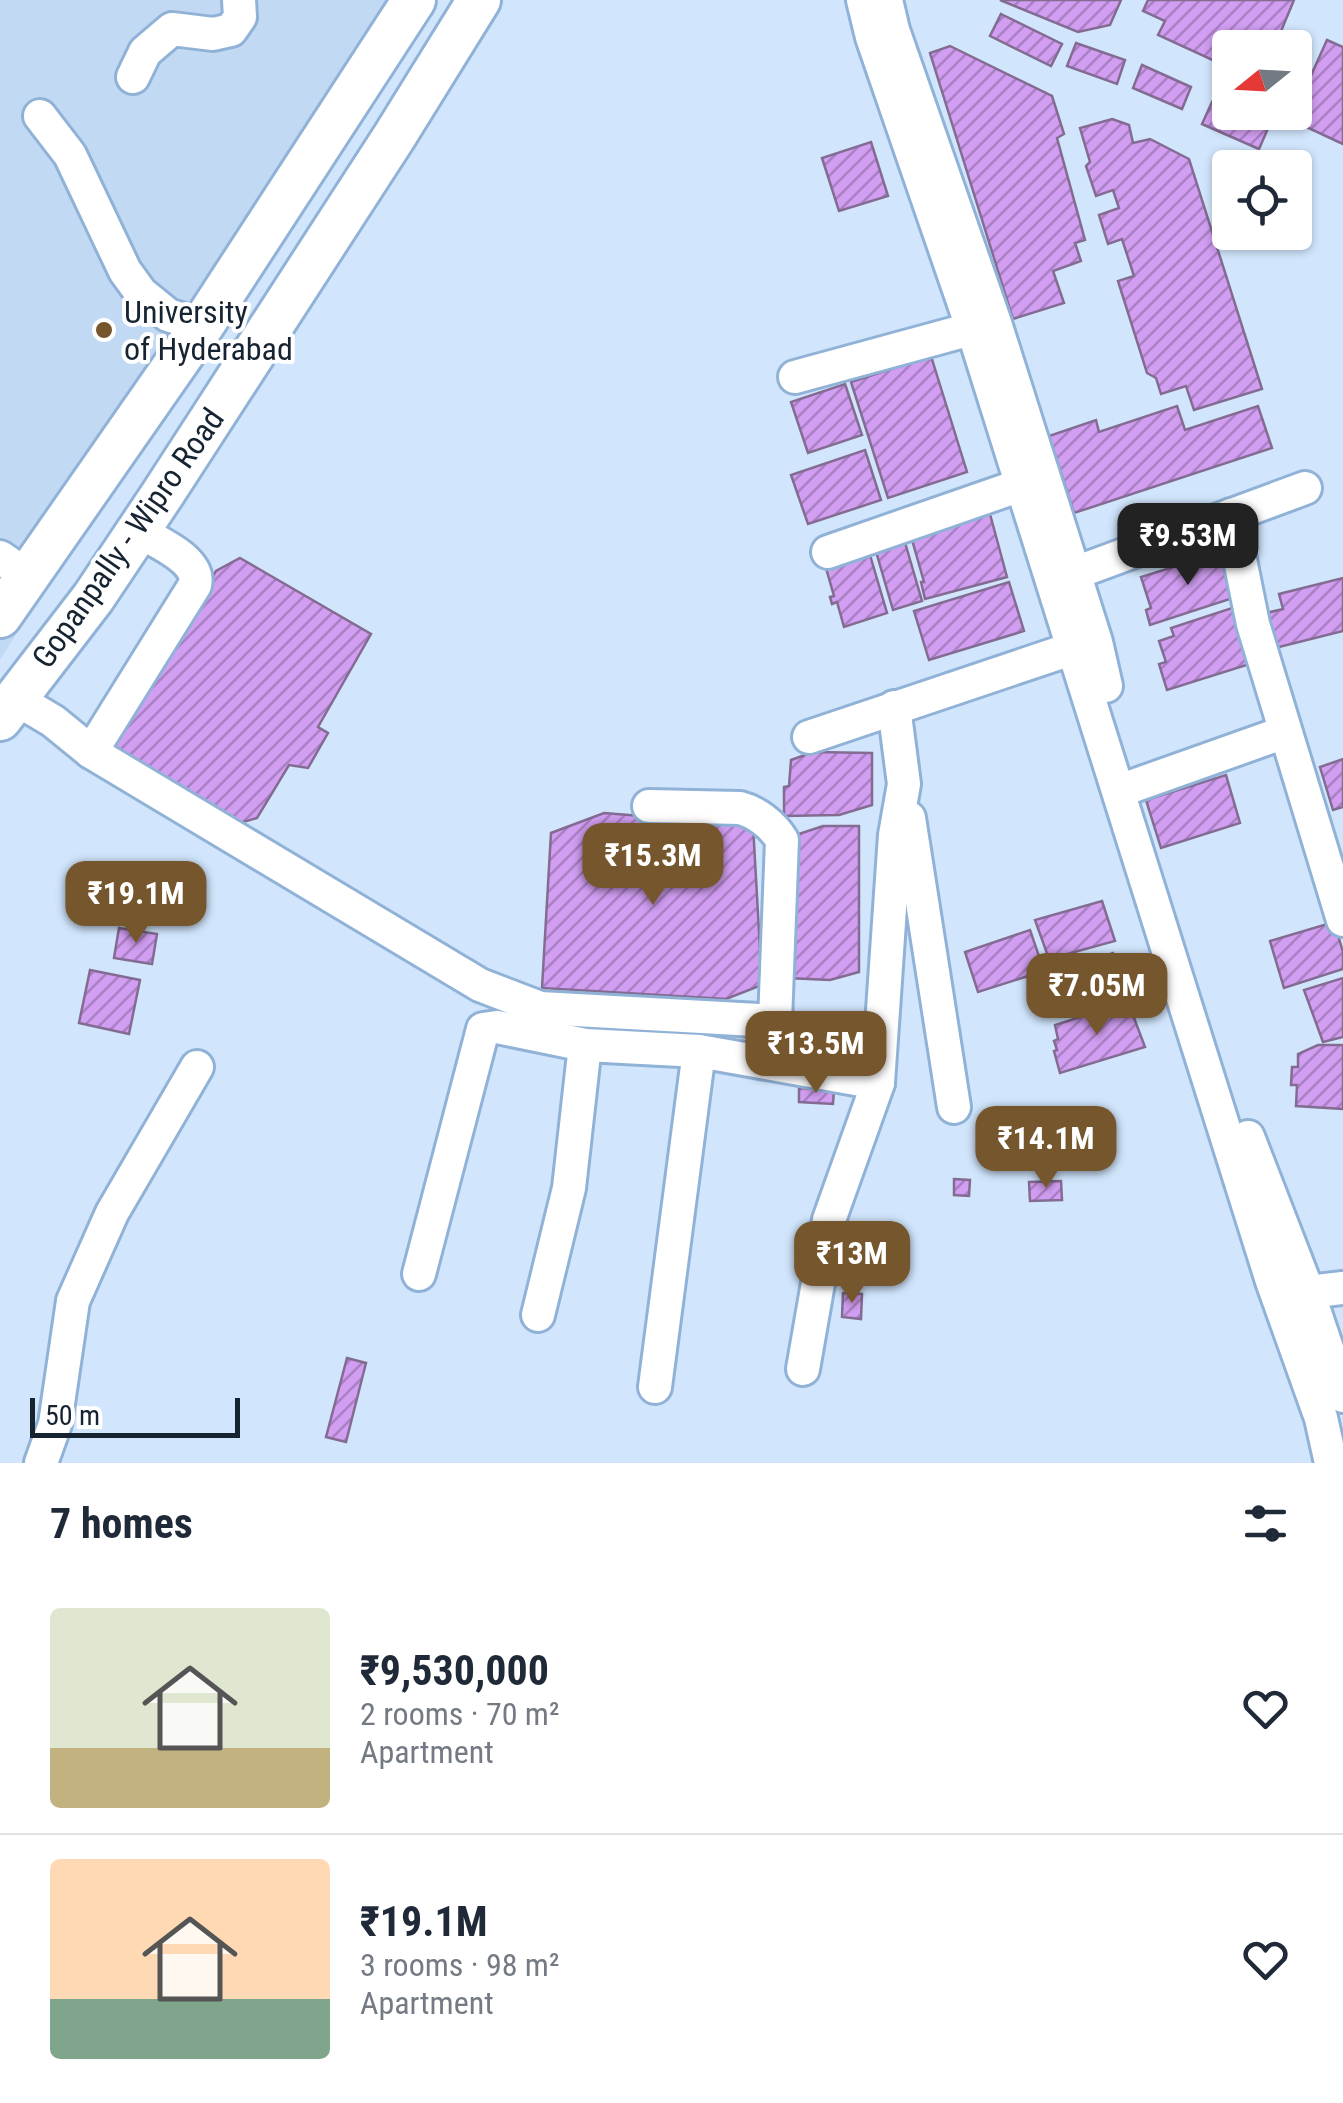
<!DOCTYPE html>
<meta charset="utf-8">
<style>
body{margin:0;font-family:"Roboto Condensed",sans-serif;background:#f2f2f3;color:#1f2937;height:100vh;display:flex;flex-direction:column;font-size:38px;white-space:nowrap}
*{box-sizing:border-box;margin:0}
p{font-size:32px;color:#747a83}
.icon{flex:none;width:55px;height:55px;fill:none;stroke:currentColor;stroke-width:2;stroke-linecap:round;stroke-linejoin:round}
.map{position:relative;height:1463px;overflow:hidden}
.sheet{display:flex;flex-direction:column;background:#fff;flex:1}
.sheet>*{flex:none}
.needle{width:65px;rotate:252deg}
.controls{position:absolute;left:1212px;top:30px;display:grid;gap:20px}
.controls a{display:grid;place-items:center;width:100px;height:100px;border-radius:10px;background:#fff;box-shadow:0 2px 8px #0004;font-size:50px}
.scale{position:absolute;left:30px;bottom:25px;width:210px;box-sizing:border-box;padding-left:10px;border:5px solid #162331;border-top:0;font-size:28px;line-height:35px;white-space:nowrap;color:#162331;-webkit-text-stroke:8px #fff;paint-order:stroke}
.price{position:absolute;translate:-50% -85px;padding:0 22px;border-radius:20px;background:#76562c;color:#fff;font-size:32px;line-height:65px;filter:drop-shadow(0 2px 5px #0008)}
.price::after{content:'';position:absolute;left:50%;top:60px;width:30px;height:22px;margin-left:-15px;background:inherit;clip-path:polygon(0 0,100% 0,50% 100%)}
.price.active{background:#222;color:#fff}
ul{padding:0;list-style:none}
li{display:flex;align-items:center;gap:30px;height:250px;padding:0 50px}
li+li{border-top:2px solid #e0e1e3}
li span{display:grid;place-items:center;flex:none;width:280px;height:200px;border-radius:10px;color:#555}
li>.icon{margin-inline-start:auto}
span .icon{width:120px;height:120px;fill:#fffc;stroke-width:1}
li b{font-size:42px}
h2{display:flex;justify-content:space-between;align-items:center;height:120px;padding:0 50px;font-size:42px}
.map>svg:first-child{display:block}
.built{fill:#c2d9f4}
.building{fill:url(#building-hatch);stroke:#836b92;stroke-width:2.5}
.lines{fill:none;stroke-linecap:round;stroke-linejoin:round}
.minor-casing{stroke:#91b2d7;stroke-width:38}
.major-casing{stroke:#91b2d7;stroke-width:48}
.minor{stroke:#fff;stroke-width:32}
.major{stroke:#fff;stroke-width:42}
.poi-dot{fill:#76562c;stroke:#fff;stroke-width:4}
.labels{text-anchor:middle;stroke-width:8;stroke-linejoin:round;paint-order:stroke}
.poi-label{font-size:32px;fill:#162331;stroke:#fff;text-anchor:start}
.street-label{font-size:32px;fill:#162331;stroke:#fff}
</style>
<div class="map">
<svg width="1343" height="1463" viewBox="0 0 1343 1463">
<defs>
<pattern id="building-hatch" width="6" height="6" patternUnits="userSpaceOnUse" patternTransform="scale(2.5)"><rect width="6" height="6" fill="#d19ef1"/><path d="M-1 1l2-2M0 6l6-6M5 7l2-2" fill="none" stroke="#a980c4"/></pattern>
</defs>
<rect width="100%" height="100%" fill="#d1e6fd"/>
<path class="built" d="M 0,0 L 415,0 L 0,660 Z"/>
<g class="building">
<path d="M 1000,0 L 1121,0 L 1110,25 L 1078,32 Z"/>
<path d="M 1148,0 L 1294,0 L 1274,48 L 1260,48 L 1246,41 L 1243,48 L 1230,48 L 1230,68 L 1158,35 L 1165,21 L 1143,11 Z"/>
<path d="M 1001,14 L 1062,44 L 1051,66 L 990,36 Z"/>
<path d="M 1327,40 L 1343,47 L 1343,144 L 1291,120 Z"/>
<path d="M 1076,43 L 1125,60 L 1117,84 L 1067,66 Z"/>
<path d="M 950,46 L 1052,96 L 1064,134 L 1057,138 L 1085,240 L 1075,243 L 1081,261 L 1053,271 L 1064,303 L 1013,319 L 930,53 Z"/>
<path d="M 1142,65 L 1191,87 L 1182,109 L 1133,88 Z"/>
<path d="M 1212,102 L 1230,112 L 1269,126 L 1259,149 L 1202,124 Z"/>
<path d="M 1112,119 L 1129,125 L 1133,143 L 1150,139 L 1189,159 L 1262,389 L 1194,410 L 1186,386 L 1161,394 L 1156,378 L 1147,373 L 1118,281 L 1134,276 L 1122,239 L 1108,244 L 1099,215 L 1119,208 L 1113,190 L 1096,196 L 1086,166 L 1090,162 L 1080,128 Z"/>
<path d="M 871,142 L 888,196 L 839,211 L 822,158 Z"/>
<path d="M 931,356 L 967,472 L 888,498 L 851,382 Z"/>
<path d="M 845,384 L 862,435 L 808,453 L 791,402 Z"/>
<path d="M 1177,406 L 1185,430 L 1258,406 L 1272,448 L 1074,513 L 1049,436 L 1096,420 L 1099,432 Z"/>
<path d="M 865,450 L 881,500 L 808,524 L 791,475 Z"/>
<path d="M 990,514 L 1007,577 L 925,599 L 921,582 L 924,582 L 911,536 Z"/>
<path d="M 904,539 L 922,601 L 893,610 L 875,548 Z"/>
<path d="M 1221,552 L 1236,597 L 1150,625 L 1146,610 L 1151,608 L 1141,577 Z"/>
<path d="M 870,555 L 887,613 L 844,627 L 837,602 L 832,604 L 830,597 L 834,596 L 826,568 Z"/>
<path d="M 240,558 L 371,634 L 318,727 L 328,733 L 308,768 L 289,765 L 257,818 L 233,825 L 111,753 L 216,571 Z"/>
<path d="M 1343,578 L 1343,631 L 1271,649 L 1262,614 L 1283,609 L 1279,594 Z"/>
<path d="M 1009,582 L 1024,631 L 929,660 L 914,611 Z"/>
<path d="M 1235,607 L 1253,663 L 1167,690 L 1159,664 L 1166,662 L 1159,641 L 1174,636 L 1171,628 Z"/>
<path d="M 813,752 L 872,753 L 872,805 L 839,815 L 784,816 L 784,787 L 789,786 L 791,760 Z"/>
<path d="M 1343,759 L 1343,807 L 1333,810 L 1320,767 Z"/>
<path d="M 1226,775 L 1240,823 L 1161,848 L 1146,800 Z"/>
<path d="M 604,813 L 753,825 L 762,985 L 726,999 L 542,988 L 551,833 Z"/>
<path d="M 823,826 L 859,826 L 859,972 L 830,980 L 787,978 L 793,836 Z"/>
<path d="M 1102,901 L 1115,941 L 1049,959 L 1035,920 Z"/>
<path d="M 1334,922 L 1343,952 L 1343,969 L 1284,988 L 1270,941 Z"/>
<path d="M 119,928 L 157,934 L 152,964 L 114,958 Z"/>
<path d="M 1030,930 L 1044,971 L 978,992 L 965,952 Z"/>
<path d="M 1113,953 L 1124,993 L 1054,1011 L 1043,975 Z"/>
<path d="M 90,970 L 140,980 L 129,1034 L 79,1023 Z"/>
<path d="M 1343,978 L 1343,1037 L 1323,1042 L 1304,990 Z"/>
<path d="M 1128,1002 L 1145,1047 L 1060,1073 L 1054,1051 L 1057,1050 L 1054,1041 L 1058,1039 L 1055,1025 Z"/>
<path d="M 1318,1045 L 1343,1045 L 1343,1109 L 1296,1106 L 1297,1085 L 1291,1085 L 1292,1067 L 1298,1067 L 1298,1054 Z"/>
<path d="M 799,1088 L 834,1090 L 833,1104 L 799,1102 Z"/>
<path d="M 954,1179 L 970,1180 L 969,1196 L 954,1195 Z"/>
<path d="M 1061,1181 L 1062,1200 L 1030,1201 L 1029,1182 Z"/>
<path d="M 843,1293 L 862,1294 L 861,1319 L 842,1317 Z"/>
<path d="M 347,1358 L 366,1363 L 346,1442 L 326,1437 Z"/>
</g>
<g class="lines">
<g class="minor-casing">
<g id="minor">
<path d="M 863,0 L 872,37 L 973,330 L 1272,1281 L 1321,1418 L 1331,1463"/>
<path d="M 886,0 L 893,30 L 995,323 L 1096,642 L 1106,686"/>
<path d="M 133,77 L 145,52 L 172,29 L 213,34 L 231,30 L 240,17 L 239,0"/>
<path d="M 40,116 L 70,155 L 125,271 L 141,293 L 168,315 L 202,326"/>
<path d="M 795,377 L 993,323"/>
<path d="M 1231,515 L 1253,624 L 1343,920"/>
<path d="M 828,552 L 1021,485"/>
<path d="M 0,557 L 26,575"/>
<path d="M 1056,580 L 1305,488"/>
<path d="M 16,699 L 53,721 L 91,752 L 480,985 L 540,1008 L 775,1021 L 782,840 C 773,825 756,812 740,808 L 649,806"/>
<path d="M 809,737 L 1074,648"/>
<path d="M 91,752 L 195,585 C 201,560 157,542 138,531"/>
<path d="M 1119,791 L 1285,732"/>
<path d="M 909,818 L 954,1107"/>
<path d="M 1248,1137 L 1308,1292 L 1343,1396"/>
<path d="M 419,1274 L 483,1029 L 497,1027 L 585,1045 L 699,1051 L 878,1083"/>
<path d="M 1308,1292 L 1343,1288"/>
<path d="M 538,1315 L 569,1188 L 585,1045"/>
<path d="M 803,1369 L 829,1220 L 878,1083 L 895,835 L 904,784 L 894,707"/>
<path d="M 655,1387 L 699,1051"/>
<path d="M 41,1463 L 55,1424 L 73,1301 L 112,1213 L 197,1067"/>
</g>
</g>
<g class="major-casing">
<g id="major">
<path d="M 0,616 L 202,326 L 414,0"/>
<path d="M 0,719 L 93,598 L 162,495 L 394,137 L 479,0"/>
</g>
</g>
<use href="#minor" class="minor"/>
<use href="#major" class="major"/>
</g>
<circle class="poi-dot" cx="104" cy="330" r="10"/>
<g class="labels">
<g class="poi-label">
<text x="124" y="323">University<tspan x="124" dy="37">of Hyderabad</tspan></text>
</g>
<g class="street-label">
<text transform="translate(128 538) rotate(-55)" y="11">Gopanpally - Wipro Road</text>
</g>
</g>
</svg>
<div class="controls">
<a><svg class="needle" viewBox="-14 -14 28 28"><path d="M0-13l5 13h-10z" fill="#e53935"/><path d="M0 13l5-13h-10z" fill="#747a83"/></svg></a>
<a><svg class="icon" aria-label="locate" viewBox="0 0 24 24"><circle cx="12" cy="12" r="6"/><path d="M12 2v4M12 18v4M2 12h4M18 12h4"/></svg></a>
</div>
<div class="scale">50 m</div>
<b class="price active" style="left:1188px;top:588px">₹9.53M</b>
<b class="price" style="left:653px;top:908px">₹15.3M</b>
<b class="price" style="left:136px;top:946px">₹19.1M</b>
<b class="price" style="left:1097px;top:1038px">₹7.05M</b>
<b class="price" style="left:816px;top:1096px">₹13.5M</b>
<b class="price" style="left:1046px;top:1191px">₹14.1M</b>
<b class="price" style="left:852px;top:1306px">₹13M</b>
</div>
<section class="sheet">
<h2>7 homes<svg class="icon" aria-label="filters" viewBox="0 0 24 24"><path d="M4 7h16M4 17h16"/><circle cx="9" cy="7" r="2"/><circle cx="15" cy="17" r="2"/></svg></h2>
<ul>
<li><span style="background:linear-gradient(#dfe7d0 70%,#c2b280 0)"><svg class="icon" aria-label="home" viewBox="0 0 24 24"><path d="M3 11l9-7 9 7M6 9v11h12V9"/></svg></span><div><b>₹9,530,000</b><p>2 rooms · 70 m²</p><p>Apartment</p></div><svg class="icon" aria-label="heart" viewBox="0 0 24 24"><path d="M12 20l-8-8c-3-5 5-10 8-4 3-6 11-1 8 4z"/></svg></li>
<li><span style="background:linear-gradient(#ffd9b3 70%,#7fa58c 0)"><svg class="icon" aria-label="home" viewBox="0 0 24 24"><path d="M3 11l9-7 9 7M6 9v11h12V9"/></svg></span><div><b>₹19.1M</b><p>3 rooms · 98 m²</p><p>Apartment</p></div><svg class="icon" aria-label="heart" viewBox="0 0 24 24"><path d="M12 20l-8-8c-3-5 5-10 8-4 3-6 11-1 8 4z"/></svg></li>
</ul>
</section>
